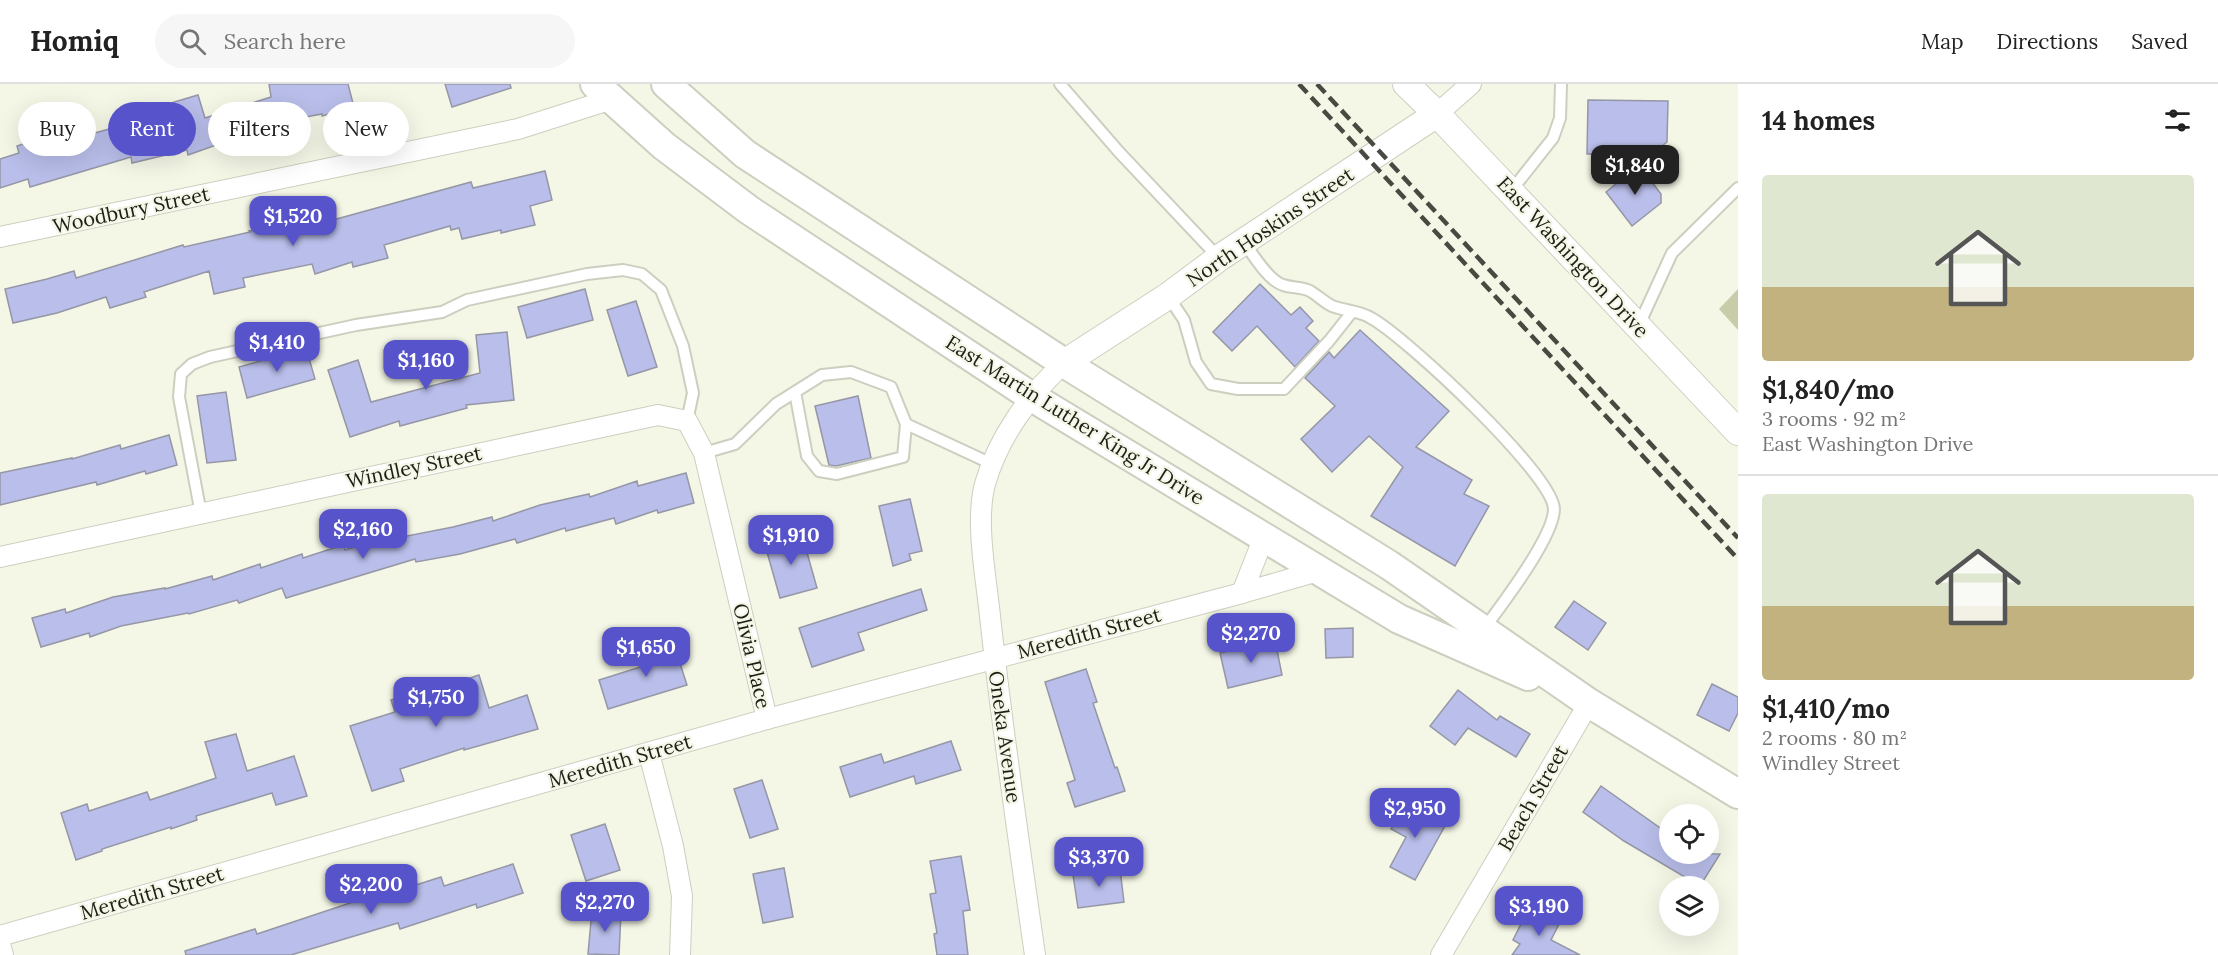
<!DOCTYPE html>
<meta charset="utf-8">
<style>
body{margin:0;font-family:Lora,serif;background:#f6f6f6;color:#222;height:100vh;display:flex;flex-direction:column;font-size:22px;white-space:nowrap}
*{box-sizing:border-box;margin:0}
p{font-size:20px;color:#767676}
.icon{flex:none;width:33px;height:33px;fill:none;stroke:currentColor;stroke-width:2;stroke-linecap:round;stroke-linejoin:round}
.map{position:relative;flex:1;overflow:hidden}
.side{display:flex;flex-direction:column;background:#fff;width:480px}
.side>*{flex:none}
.banner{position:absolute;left:18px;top:18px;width:570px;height:54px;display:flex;gap:12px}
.fabs{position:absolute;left:1659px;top:720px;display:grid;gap:12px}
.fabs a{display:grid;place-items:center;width:60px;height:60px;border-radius:50%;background:#fff;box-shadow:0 6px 24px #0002;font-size:30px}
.price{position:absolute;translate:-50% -51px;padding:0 14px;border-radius:12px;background:#5753cb;color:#fff;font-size:20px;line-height:39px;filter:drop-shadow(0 2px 3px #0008)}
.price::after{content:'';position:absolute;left:50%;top:36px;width:18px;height:14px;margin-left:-9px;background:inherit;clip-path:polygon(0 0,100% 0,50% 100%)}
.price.selected{background:#222;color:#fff}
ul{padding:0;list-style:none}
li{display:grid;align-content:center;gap:12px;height:318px;padding:0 24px}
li+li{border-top:2px solid #e0e0e0}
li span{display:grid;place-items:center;height:186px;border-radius:6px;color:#555}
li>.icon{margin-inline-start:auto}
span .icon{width:108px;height:108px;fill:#fffc;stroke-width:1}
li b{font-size:26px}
h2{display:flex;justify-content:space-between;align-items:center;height:72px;padding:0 24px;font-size:26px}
.chip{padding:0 21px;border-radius:27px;background:#fff;box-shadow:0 6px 24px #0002;font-size:21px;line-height:54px}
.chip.selected{background:#5753cb;color:#fff}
header{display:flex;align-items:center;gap:36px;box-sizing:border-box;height:84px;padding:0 30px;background:#fff;border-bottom:2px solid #e0e0e0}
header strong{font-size:28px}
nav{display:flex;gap:33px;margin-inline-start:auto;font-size:21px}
.search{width:420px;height:54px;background:#f6f6f6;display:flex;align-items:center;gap:15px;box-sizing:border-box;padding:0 21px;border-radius:33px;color:#767676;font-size:22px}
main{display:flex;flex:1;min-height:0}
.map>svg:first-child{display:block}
.green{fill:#c8cca8}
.building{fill:#b9beea;stroke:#9597a6;stroke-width:1.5}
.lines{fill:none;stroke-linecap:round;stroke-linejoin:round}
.service-casing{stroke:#cccfbf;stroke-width:14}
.minor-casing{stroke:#cccfbf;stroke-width:22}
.tertiary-casing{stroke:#cccfbf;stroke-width:28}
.secondary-casing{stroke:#cccfbf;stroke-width:32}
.service{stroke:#fff;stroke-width:10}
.minor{stroke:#fff;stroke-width:20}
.tertiary{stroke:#fff;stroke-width:26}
.secondary{stroke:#fff;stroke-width:28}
.rail{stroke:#484a41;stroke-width:4.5;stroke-dasharray:12 6;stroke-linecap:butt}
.labels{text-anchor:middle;stroke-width:4.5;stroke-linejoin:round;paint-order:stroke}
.street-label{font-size:20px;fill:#1d1e18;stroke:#f4f6e6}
</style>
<header>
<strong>Homiq</strong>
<div class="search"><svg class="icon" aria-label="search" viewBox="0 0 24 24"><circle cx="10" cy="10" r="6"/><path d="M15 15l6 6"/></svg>Search here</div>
<nav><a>Map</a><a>Directions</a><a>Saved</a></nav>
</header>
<main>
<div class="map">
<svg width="1738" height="871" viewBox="0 0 1738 871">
<rect width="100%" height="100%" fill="#f4f6e6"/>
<path class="green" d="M 1738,205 L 1738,246 L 1719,225 Z"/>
<g class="building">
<path d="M 269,0 L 348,0 L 354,23 L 322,32 L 322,30 L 257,42 L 259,46 L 188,71 L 187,66 L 132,79 L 131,73 L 30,103 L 28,95 L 0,104 L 0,75 L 19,69 L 17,62 L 45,53 L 48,62 L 138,37 L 140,46 L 178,41 L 171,19 L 198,11 L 205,34 L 271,13 Z"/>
<path d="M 445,0 L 510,0 L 511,4 L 452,23 Z"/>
<path d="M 1588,16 L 1668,17 L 1667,58 L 1652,70 L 1587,70 Z"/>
<path d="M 1639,81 L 1661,110 L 1661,119 L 1632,142 L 1606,108 Z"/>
<path d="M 545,87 L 552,116 L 530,122 L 535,141 L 501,149 L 501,146 L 462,155 L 459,144 L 451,146 L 450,142 L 384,161 L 388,174 L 353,183 L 352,178 L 315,190 L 312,180 L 243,194 L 245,203 L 214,210 L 209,187 L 144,208 L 146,213 L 110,224 L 106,213 L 57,229 L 13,239 L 5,205 L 47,195 L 74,187 L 76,194 L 183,161 L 184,163 L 250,148 L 249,147 L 280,141 L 282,150 L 471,98 L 473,104 Z"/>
<path d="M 1260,200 L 1291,231 L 1300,223 L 1313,237 L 1306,244 L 1319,257 L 1295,283 L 1257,242 L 1232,267 L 1213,248 Z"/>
<path d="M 585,205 L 593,236 L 527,254 L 518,223 Z"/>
<path d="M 636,217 L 657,283 L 628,292 L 607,226 Z"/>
<path d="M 1360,246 L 1449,327 L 1416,363 L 1472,396 L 1464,410 L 1489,422 L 1455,482 L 1371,432 L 1403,383 L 1369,352 L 1332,388 L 1301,355 L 1335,322 L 1305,294 L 1329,268 L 1334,274 Z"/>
<path d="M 507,248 L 514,316 L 466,321 L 467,324 L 400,342 L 399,337 L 350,353 L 328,286 L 358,276 L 371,318 L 480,289 L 476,251 Z"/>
<path d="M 306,264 L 315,295 L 247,314 L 239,283 Z"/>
<path d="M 226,308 L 236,376 L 207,379 L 197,312 Z"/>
<path d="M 858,312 L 871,374 L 836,382 L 829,381 L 815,322 Z"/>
<path d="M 169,351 L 177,381 L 146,390 L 145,387 L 97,401 L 96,398 L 0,421 L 0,389 L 72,374 L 72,375 L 120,361 L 121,365 Z"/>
<path d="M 686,389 L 694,419 L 658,429 L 657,426 L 616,440 L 614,434 L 566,447 L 565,444 L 517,459 L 515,455 L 460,470 L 416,478 L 415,475 L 286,514 L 282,504 L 239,519 L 237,516 L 189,530 L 188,529 L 121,542 L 90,553 L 89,549 L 41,563 L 32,534 L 65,525 L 66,529 L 113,513 L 165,504 L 165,505 L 212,492 L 213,496 L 260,480 L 261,484 L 302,470 L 303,474 L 343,461 L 345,466 L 391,451 L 392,455 L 453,443 L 492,433 L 493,437 L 540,421 L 589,410 L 590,413 L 637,397 L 638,402 Z"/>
<path d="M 910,415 L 922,467 L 909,470 L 911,476 L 893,482 L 879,422 Z"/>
<path d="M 802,451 L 817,504 L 780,514 L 765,461 Z"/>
<path d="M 921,505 L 927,526 L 858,549 L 864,566 L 812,583 L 799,544 Z"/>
<path d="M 1574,517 L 1606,539 L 1588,566 L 1555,543 Z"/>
<path d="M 1353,544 L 1353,573 L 1326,574 L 1325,545 Z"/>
<path d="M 1275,556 L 1282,591 L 1228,604 L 1220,569 Z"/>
<path d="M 673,558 L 687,601 L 608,625 L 599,596 L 650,580 L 646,567 Z"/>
<path d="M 1086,585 L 1097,618 L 1093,619 L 1115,684 L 1117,683 L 1125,707 L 1075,723 L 1067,699 L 1075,696 L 1045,598 Z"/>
<path d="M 479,591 L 489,624 L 527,611 L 538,645 L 464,666 L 464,664 L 400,685 L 404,697 L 372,707 L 350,642 L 395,628 L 391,616 L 427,605 L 428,608 Z"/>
<path d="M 1712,600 L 1738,613 L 1738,629 L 1729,647 L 1697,631 Z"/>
<path d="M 1458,606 L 1497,636 L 1500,632 L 1530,650 L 1516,673 L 1468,644 L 1455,661 L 1430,642 Z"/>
<path d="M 236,650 L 247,687 L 294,672 L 307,712 L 276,721 L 272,709 L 196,732 L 197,736 L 171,745 L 171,743 L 102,765 L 102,767 L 76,776 L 61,729 L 87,720 L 89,727 L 147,708 L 150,716 L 216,694 L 205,658 Z"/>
<path d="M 951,657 L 961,686 L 916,700 L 914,692 L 850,713 L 840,683 L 881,670 L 884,679 Z"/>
<path d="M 762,696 L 778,745 L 750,754 L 734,705 Z"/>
<path d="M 1601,702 L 1670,751 L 1670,770 L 1720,770 L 1700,802 L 1624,757 L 1583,728 Z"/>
<path d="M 1406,718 L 1446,740 L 1415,796 L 1390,783 L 1406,753 L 1391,745 Z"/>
<path d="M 605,740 L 620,786 L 586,797 L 571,751 Z"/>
<path d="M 961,772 L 970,826 L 963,827 L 968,871 L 937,871 L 934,850 L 937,849 L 930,810 L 936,809 L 930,777 Z"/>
<path d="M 513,780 L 523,809 L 477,824 L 476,820 L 400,845 L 398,839 L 291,871 L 186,871 L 185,867 L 255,845 L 257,850 L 377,810 L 378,813 L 441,793 L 444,802 Z"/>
<path d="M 784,784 L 793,833 L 763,839 L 753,790 Z"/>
<path d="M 1120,785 L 1124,818 L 1078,824 L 1073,791 Z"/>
<path d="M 1529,824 L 1559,840 L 1551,856 L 1580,871 L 1512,871 L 1520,860 L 1513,856 Z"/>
<path d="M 592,826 L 621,828 L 619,871 L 588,870 Z"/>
</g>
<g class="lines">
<g class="service-casing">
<g id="service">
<path d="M 1060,0 L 1119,68 L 1219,174"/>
<path d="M 1511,107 L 1553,54 L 1560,34 L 1561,0"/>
<path d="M 1244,158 C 1253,171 1269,197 1283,201 C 1292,204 1302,203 1310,207 C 1317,211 1324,218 1332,222 C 1345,227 1360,227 1371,234 C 1406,253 1553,391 1554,425 C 1554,453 1501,522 1483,546"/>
<path d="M 1168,212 L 1184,236 L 1196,278 L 1211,300 L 1238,305 L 1284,305 L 1329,257 L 1352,228"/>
<path d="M 1638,243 L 1672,169 L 1738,104"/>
<path d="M 906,340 L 992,380"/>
<path d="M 704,369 L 735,360 L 776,320 L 822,291 L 851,288 L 891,303 L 906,340 L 903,373 L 837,390 L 819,387 L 807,372 L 795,308"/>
<path d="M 201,430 L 179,313 L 181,290 L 192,280 L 210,273 L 356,241 L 442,228 L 467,216 L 587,190 L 623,186 L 642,190 L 661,206 L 683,262 L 693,309 L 687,337"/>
</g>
</g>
<g class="minor-casing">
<g id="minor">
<path d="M 1437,30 L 1471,0"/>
<path d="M 0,153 L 518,45 L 612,15"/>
<path d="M 0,473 L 658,331 L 687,337 L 704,369 L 767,635"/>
<path d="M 1242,509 L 1264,453"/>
<path d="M 649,669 L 673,762 L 682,812 L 680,871"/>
<path d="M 0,852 L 767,635 L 1242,509 L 1318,487"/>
<path d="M 0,860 L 3,871"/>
<path d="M 1035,871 C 1019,758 1002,645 990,532 C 986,493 975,437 985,400 C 998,354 1029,311 1064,279"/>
<path d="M 1441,871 L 1589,619"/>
</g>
</g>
<g class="tertiary-casing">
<g id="tertiary">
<path d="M 1406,0 L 1437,30 L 1738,348"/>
<path d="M 1064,279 L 1168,212 L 1219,174 L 1437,30"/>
</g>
</g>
<g class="secondary-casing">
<g id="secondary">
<path d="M 595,0 L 664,62 L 749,126 L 1032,313 L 1399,535 L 1528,592"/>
<path d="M 666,0 L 745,70 L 1064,279 L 1389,481 L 1589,619 L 1738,710"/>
</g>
</g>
<use href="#service" class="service"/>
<use href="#minor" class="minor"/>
<use href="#tertiary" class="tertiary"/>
<use href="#secondary" class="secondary"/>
<g class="rail">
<path d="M 1299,0 L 1738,475"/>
<path d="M 1317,0 L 1738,454"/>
</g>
</g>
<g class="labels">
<g class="street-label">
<text transform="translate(131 126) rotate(-12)" y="7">Woodbury Street</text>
<text transform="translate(1270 143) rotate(-34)" y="7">North Hoskins Street</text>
<text transform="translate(1573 173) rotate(47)" y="7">East Washington Drive</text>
<text transform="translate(1075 336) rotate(32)" y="7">East Martin Luther King Jr Drive</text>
<text transform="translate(414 383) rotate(-12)" y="7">Windley Street</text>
<text transform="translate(1089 549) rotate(-15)" y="7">Meredith Street</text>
<text transform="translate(752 572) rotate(77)" y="7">Olivia Place</text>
<text transform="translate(1005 653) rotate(82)" y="7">Oneka Avenue</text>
<text transform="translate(620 677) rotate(-16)" y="7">Meredith Street</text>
<text transform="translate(1533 714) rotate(-60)" y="7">Beach Street</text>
<text transform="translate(152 809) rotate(-16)" y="7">Meredith Street</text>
</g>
</g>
</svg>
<div class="fabs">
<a><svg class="icon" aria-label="locate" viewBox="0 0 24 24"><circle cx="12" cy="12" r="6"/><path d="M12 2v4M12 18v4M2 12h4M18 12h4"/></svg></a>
<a><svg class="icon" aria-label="layers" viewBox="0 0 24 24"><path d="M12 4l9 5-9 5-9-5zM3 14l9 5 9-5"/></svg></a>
</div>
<b class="price selected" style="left:1635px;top:112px">$1,840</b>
<b class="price" style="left:293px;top:163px">$1,520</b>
<b class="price" style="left:277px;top:289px">$1,410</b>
<b class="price" style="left:426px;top:307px">$1,160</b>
<b class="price" style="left:363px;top:476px">$2,160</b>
<b class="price" style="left:791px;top:482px">$1,910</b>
<b class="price" style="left:1251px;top:580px">$2,270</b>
<b class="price" style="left:646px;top:594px">$1,650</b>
<b class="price" style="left:436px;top:644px">$1,750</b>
<b class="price" style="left:1415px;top:755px">$2,950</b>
<b class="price" style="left:1099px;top:804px">$3,370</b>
<b class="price" style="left:371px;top:831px">$2,200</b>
<b class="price" style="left:605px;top:849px">$2,270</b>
<b class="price" style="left:1539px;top:853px">$3,190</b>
<div class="banner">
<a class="chip">Buy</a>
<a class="chip selected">Rent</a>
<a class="chip">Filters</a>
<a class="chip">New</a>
</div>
</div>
<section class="side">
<h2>14 homes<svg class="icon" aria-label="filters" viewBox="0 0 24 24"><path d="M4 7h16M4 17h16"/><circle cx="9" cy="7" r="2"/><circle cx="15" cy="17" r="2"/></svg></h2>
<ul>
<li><span style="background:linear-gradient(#dfe7d0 60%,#c2b280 0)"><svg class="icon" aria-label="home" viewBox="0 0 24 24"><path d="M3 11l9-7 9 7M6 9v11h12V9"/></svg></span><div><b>$1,840/mo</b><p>3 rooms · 92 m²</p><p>East Washington Drive</p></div></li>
<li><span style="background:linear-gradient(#dfe7d0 60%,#c2b280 0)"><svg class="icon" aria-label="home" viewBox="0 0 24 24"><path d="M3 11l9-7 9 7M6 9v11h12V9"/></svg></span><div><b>$1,410/mo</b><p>2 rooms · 80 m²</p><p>Windley Street</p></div></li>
</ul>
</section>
</main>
